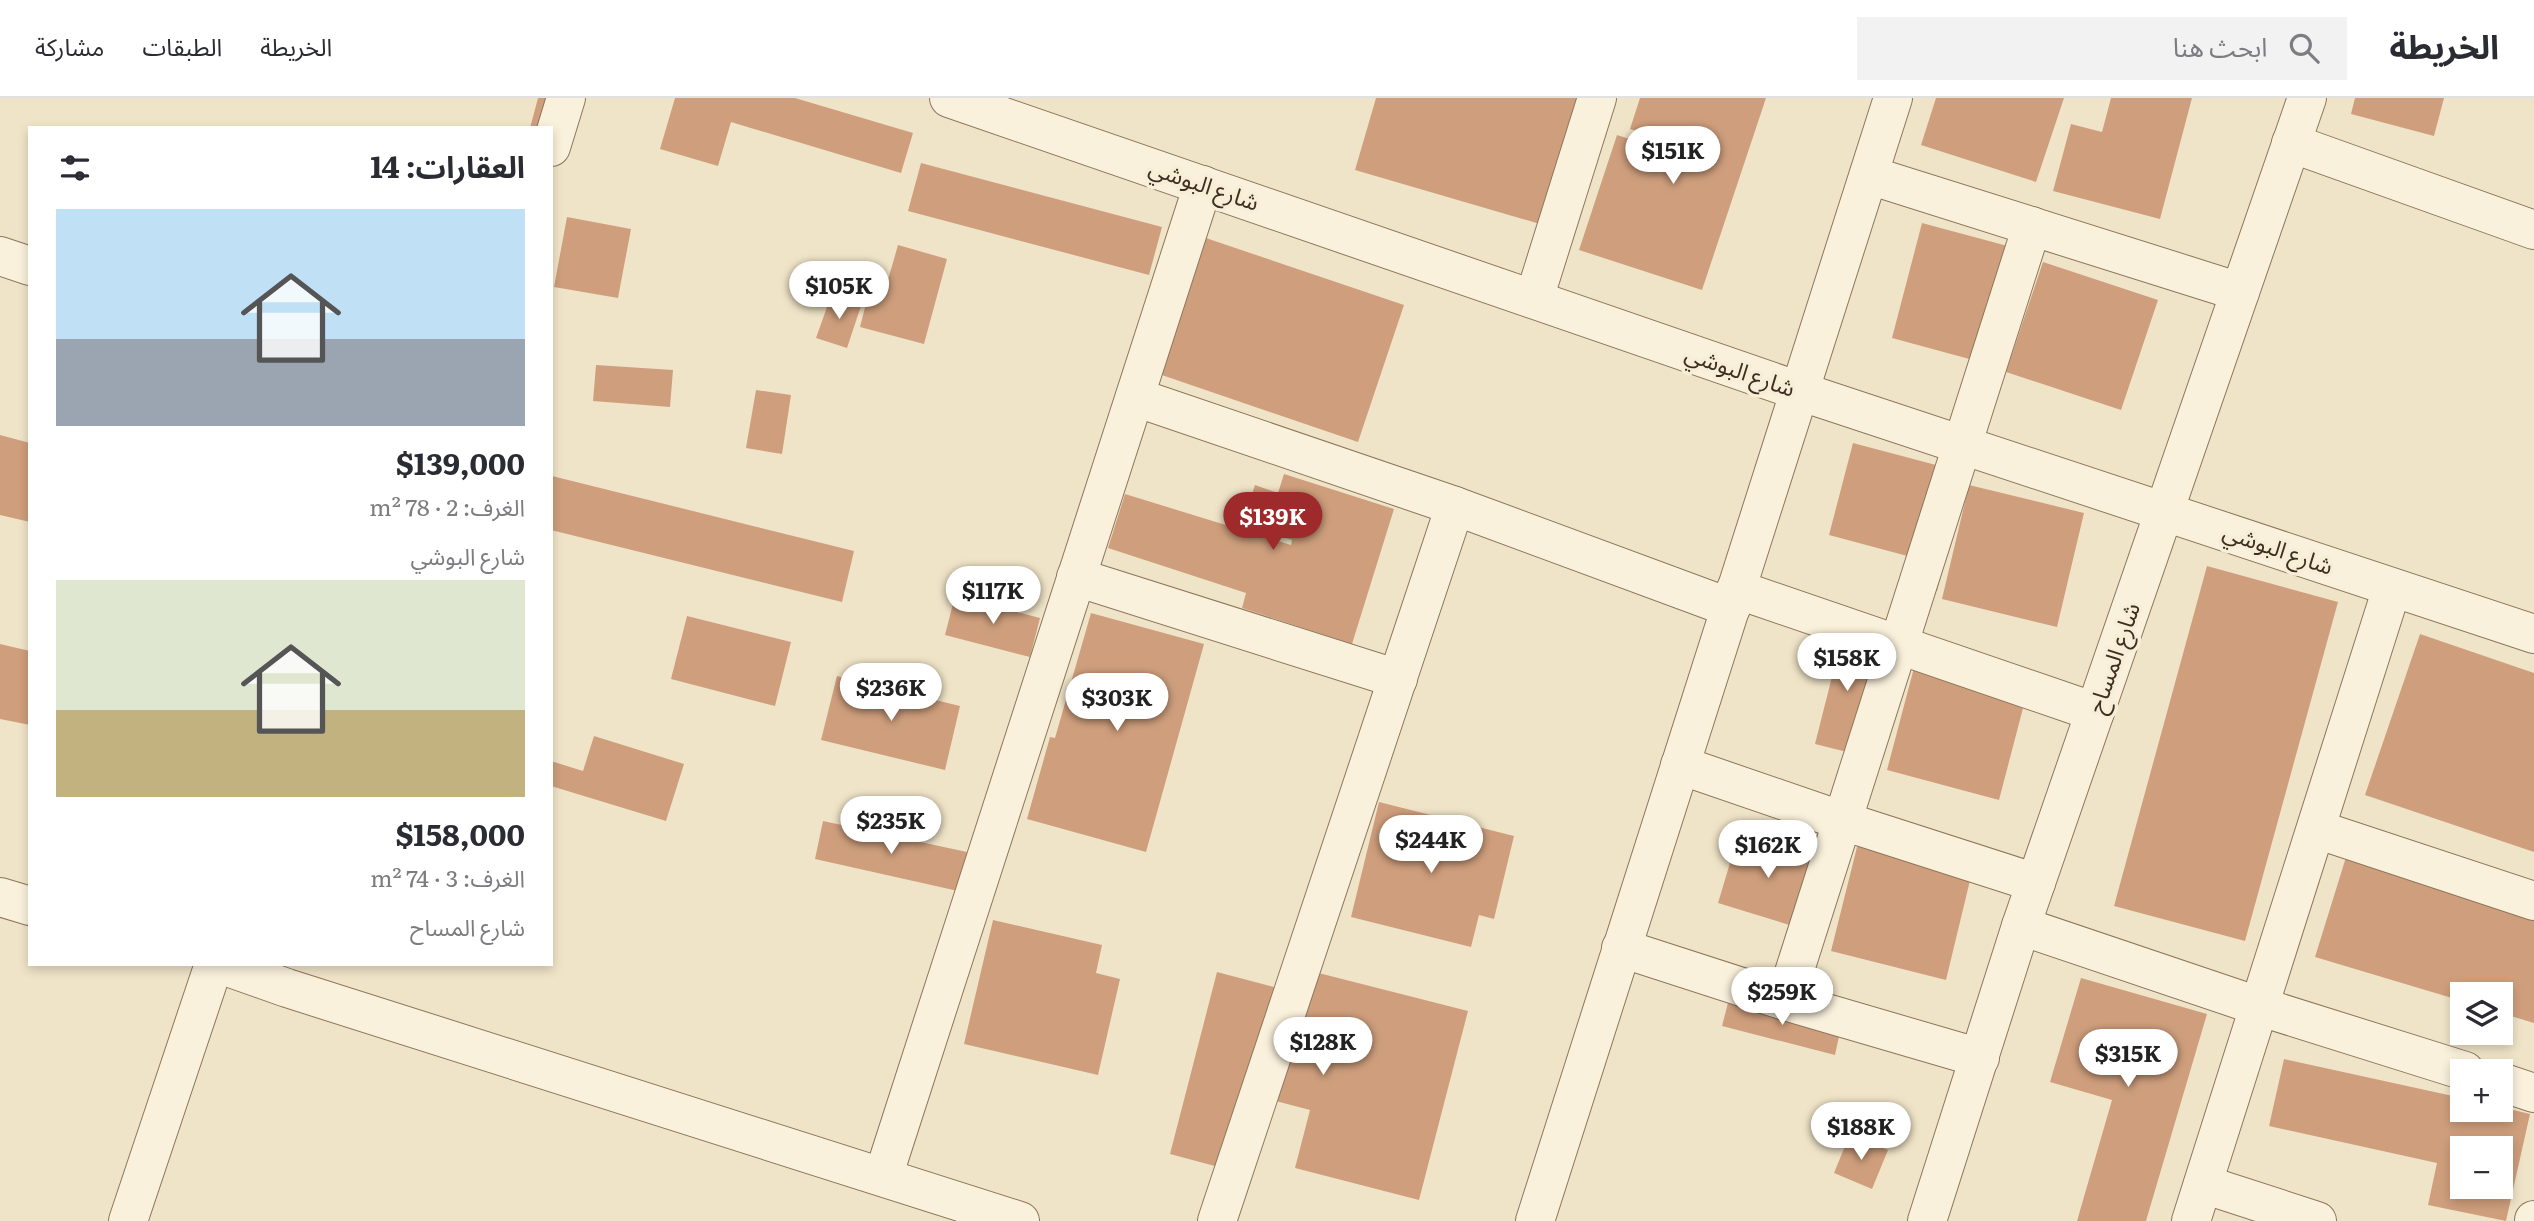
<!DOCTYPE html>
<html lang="ar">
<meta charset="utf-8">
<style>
body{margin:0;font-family:Literata,"Noto Sans Arabic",serif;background:#f2f2f3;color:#2b2b33;direction:rtl;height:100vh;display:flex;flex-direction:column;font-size:26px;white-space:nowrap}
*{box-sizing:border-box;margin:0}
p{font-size:23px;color:#7c7c81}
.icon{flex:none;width:38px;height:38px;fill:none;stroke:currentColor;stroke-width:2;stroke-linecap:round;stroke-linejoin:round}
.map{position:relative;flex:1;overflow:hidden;direction:ltr}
.drawer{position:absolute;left:28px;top:28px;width:525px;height:840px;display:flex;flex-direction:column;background:#fff;border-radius:0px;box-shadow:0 4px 10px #0003;direction:rtl}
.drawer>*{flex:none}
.buttons{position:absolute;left:2450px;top:884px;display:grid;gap:14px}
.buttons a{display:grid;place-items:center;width:63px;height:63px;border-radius:0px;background:#fff;box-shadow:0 4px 10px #0003;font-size:35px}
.price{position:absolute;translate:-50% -60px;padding:0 16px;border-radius:24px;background:#fff;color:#222;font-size:23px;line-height:46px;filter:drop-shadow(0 2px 4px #0008)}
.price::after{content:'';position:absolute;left:50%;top:42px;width:21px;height:16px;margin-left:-10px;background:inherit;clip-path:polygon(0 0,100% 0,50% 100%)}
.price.current{background:#9e2a2b;color:#fff}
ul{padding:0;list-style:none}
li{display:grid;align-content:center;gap:14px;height:371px;padding:0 28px}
li span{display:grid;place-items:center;height:217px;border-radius:0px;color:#555}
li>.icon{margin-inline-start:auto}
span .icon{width:126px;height:126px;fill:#fffc;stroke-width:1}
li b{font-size:30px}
h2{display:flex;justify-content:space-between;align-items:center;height:84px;padding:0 28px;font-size:30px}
header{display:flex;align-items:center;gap:42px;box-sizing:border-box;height:98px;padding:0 35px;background:#fff;border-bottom:2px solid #e1e1e2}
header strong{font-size:33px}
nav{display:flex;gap:38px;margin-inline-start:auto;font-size:24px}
.search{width:490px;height:63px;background:#f2f2f3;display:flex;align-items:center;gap:18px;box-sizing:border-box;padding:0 24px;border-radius:0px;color:#7c7c81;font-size:26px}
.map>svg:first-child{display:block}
.building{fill:#cf9f7d;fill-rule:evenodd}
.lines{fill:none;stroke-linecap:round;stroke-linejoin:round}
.minor-casing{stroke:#8d765c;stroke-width:40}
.minor{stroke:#faf1dc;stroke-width:38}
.labels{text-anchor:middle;stroke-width:7;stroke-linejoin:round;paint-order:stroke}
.street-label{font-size:23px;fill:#3d2e20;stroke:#f7eed8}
</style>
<header>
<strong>الخريطة</strong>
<div class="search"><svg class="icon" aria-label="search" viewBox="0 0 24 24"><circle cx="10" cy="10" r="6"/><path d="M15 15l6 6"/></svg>ابحث هنا</div>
<nav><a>الخريطة</a><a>الطبقات</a><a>مشاركة</a></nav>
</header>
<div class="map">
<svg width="2534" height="1123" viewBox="0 0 2534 1123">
<rect width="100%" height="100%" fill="#f0e4c8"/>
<g class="building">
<path d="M 538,0 L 558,0 L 549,30 L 530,30 Z"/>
<path d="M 675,0 L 795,0 L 913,35 L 901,75 L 731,24 L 718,68 L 660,51 Z"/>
<path d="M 1376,0 L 1577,0 L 1540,126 L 1355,72 Z"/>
<path d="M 1640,0 L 1766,0 L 1702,192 L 1579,152 L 1617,37 L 1651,48 L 1655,39 L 1630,31 Z"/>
<path d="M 1936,0 L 2064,0 L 2036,84 L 1921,47 Z"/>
<path d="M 2111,0 L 2192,0 L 2160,121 L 2053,93 L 2071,26 L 2102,34 Z"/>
<path d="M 2355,0 L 2444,0 L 2434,38 L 2351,16 Z"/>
<path d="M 921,65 L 1162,129 L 1149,177 L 908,113 Z"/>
<path d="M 567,119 L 631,131 L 618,200 L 554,189 Z"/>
<path d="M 1922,125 L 2015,150 L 1984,265 L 1892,240 Z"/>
<path d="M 1200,138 L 1404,207 L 1358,344 L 1153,274 Z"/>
<path d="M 898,147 L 947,161 L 924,246 L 860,229 L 873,178 L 888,182 Z"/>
<path d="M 2043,164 L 2158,202 L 2121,312 L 2006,274 Z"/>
<path d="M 832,195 L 862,205 L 847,250 L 816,240 Z"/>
<path d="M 596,267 L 673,272 L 670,309 L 593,303 Z"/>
<path d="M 756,292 L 791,297 L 782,356 L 746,350 Z"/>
<path d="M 0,337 L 30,345 L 30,424 L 0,417 Z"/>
<path d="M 1853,345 L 1936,367 L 1958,412 L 1937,493 L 1906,485 L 1911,459 L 1829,437 Z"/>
<path d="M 1284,376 L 1394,411 L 1352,546 L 1242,510 L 1246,495 L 1108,450 L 1125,396 L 1291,447 L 1292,442 L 1242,426 L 1255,387 L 1278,395 Z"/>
<path d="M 552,378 L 854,453 L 842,504 L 551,432 Z"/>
<path d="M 1969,387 L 2084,415 L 2057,529 L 1942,501 Z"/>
<path d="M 2207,468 L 2338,504 L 2245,843 L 2114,808 Z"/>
<path d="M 955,498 L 1040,520 L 1030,559 L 945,537 Z"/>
<path d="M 1091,515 L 1204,546 L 1146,754 L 1027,721 L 1050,639 L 1055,640 Z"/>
<path d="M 687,518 L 791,544 L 775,608 L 671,581 Z"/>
<path d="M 1843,535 L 1880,544 L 1851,655 L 1815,646 Z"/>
<path d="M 2420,536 L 2534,575 L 2534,754 L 2365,697 Z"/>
<path d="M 0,546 L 30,553 L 30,627 L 0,621 Z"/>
<path d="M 1915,566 L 2027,595 L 1999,702 L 1887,672 Z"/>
<path d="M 837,578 L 960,608 L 945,672 L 821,642 Z"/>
<path d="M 594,638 L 684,666 L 666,723 L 551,688 L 551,663 L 583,673 Z"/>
<path d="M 1379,704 L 1514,738 L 1494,821 L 1479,817 L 1471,849 L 1351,819 Z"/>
<path d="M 823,723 L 967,754 L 958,793 L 815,761 Z"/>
<path d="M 1739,735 L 1818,759 L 1796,829 L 1718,805 Z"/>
<path d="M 1859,741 L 1973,770 L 1946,882 L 1831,853 Z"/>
<path d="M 2347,756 L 2534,812 L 2534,925 L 2501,915 L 2501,896 L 2462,896 L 2462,903 L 2315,859 Z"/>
<path d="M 993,822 L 1102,847 L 1096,875 L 1120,881 L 1098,977 L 964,946 Z"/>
<path d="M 1299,870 L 1468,913 L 1419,1102 L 1295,1070 L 1310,1012 L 1261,999 L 1241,1075 L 1170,1056 L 1217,874 L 1293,894 Z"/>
<path d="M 2081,880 L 2207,916 L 2146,1123 L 2077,1123 L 2112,1002 L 2050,984 Z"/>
<path d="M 1729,901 L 1841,929 L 1835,957 L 1722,928 Z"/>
<path d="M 2284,961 L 2462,1000 L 2462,1012 L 2501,1012 L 2501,1009 L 2530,1016 L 2506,1123 L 2428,1107 L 2437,1065 L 2269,1028 ZM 2462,1050 L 2501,1050 L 2501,1088 L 2462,1088 Z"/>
<path d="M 1850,1036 L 1888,1052 L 1872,1091 L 1834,1075 Z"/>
</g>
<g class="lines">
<g class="minor-casing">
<g id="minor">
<path d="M 949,0 L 1799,293 L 2534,536"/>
<path d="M 2291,45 L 2534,132"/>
<path d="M 551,49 L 566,0"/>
<path d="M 1869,77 L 2240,194"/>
<path d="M 0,158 L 30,168"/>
<path d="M 1534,201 L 1597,0"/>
<path d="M 1135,299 L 1455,408 L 1731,510"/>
<path d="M 1076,479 L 1398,581"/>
<path d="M 1736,491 L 2095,614"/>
<path d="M 1680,667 L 1843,723 L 2036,785"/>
<path d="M 2316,731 L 2534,803"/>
<path d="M 0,799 L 30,808"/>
<path d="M 2021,828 L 2258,908 L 2465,973"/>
<path d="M 1621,850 L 1785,903 L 1980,960"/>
<path d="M 219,866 L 287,890 L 1020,1123"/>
<path d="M 1785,903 L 2032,128"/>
<path d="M 2501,984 L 2534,995"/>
<path d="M 883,1079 L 1203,87"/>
<path d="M 2203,1086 L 2317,1123"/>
<path d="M 128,1123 L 214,866"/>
<path d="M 1217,1123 L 1455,408"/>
<path d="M 1535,1123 L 1893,0"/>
<path d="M 1927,1123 L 2021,828 L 2307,0"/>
<path d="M 2191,1123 L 2392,490"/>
<path d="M 2534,1123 L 2534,1122"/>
</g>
</g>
<use href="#minor" class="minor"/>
</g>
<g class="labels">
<g class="street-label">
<text transform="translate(1204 87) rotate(19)" y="8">شارع البوشي</text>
<text transform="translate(1740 273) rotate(19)" y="8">شارع البوشي</text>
<text transform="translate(2278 451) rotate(19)" y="8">شارع البوشي</text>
<text transform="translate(2114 560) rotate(-71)" y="8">شارع المساح</text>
</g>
</g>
</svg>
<div class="buttons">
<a><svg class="icon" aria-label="layers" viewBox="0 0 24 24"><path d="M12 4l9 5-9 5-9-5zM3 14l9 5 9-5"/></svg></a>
<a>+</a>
<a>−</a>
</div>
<b class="price" style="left:1673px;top:88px">$151K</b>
<b class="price" style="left:839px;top:223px">$105K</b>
<b class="price current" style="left:1273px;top:454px">$139K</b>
<b class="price" style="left:993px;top:528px">$117K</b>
<b class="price" style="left:1847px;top:595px">$158K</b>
<b class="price" style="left:891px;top:625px">$236K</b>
<b class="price" style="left:1117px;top:635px">$303K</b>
<b class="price" style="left:891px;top:758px">$235K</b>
<b class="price" style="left:1431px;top:777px">$244K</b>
<b class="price" style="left:1768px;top:782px">$162K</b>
<b class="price" style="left:1782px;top:929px">$259K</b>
<b class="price" style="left:1323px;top:979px">$128K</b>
<b class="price" style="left:2128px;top:991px">$315K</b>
<b class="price" style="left:1861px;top:1064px">$188K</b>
<section class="drawer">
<h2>العقارات: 14<svg class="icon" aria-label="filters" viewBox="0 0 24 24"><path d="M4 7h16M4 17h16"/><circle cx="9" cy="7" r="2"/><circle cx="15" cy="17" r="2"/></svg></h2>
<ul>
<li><span style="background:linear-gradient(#bfe0f5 60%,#9aa5b1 0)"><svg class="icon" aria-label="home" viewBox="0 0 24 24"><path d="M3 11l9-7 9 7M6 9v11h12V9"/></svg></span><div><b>$139,000</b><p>الغرف: 2 · 78 m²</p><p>شارع البوشي</p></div></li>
<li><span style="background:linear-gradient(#dfe7d0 60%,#c2b280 0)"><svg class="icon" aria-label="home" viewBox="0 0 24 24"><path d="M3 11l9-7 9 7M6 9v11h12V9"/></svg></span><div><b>$158,000</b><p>الغرف: 3 · 74 m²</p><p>شارع المساح</p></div></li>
</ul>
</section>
</div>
